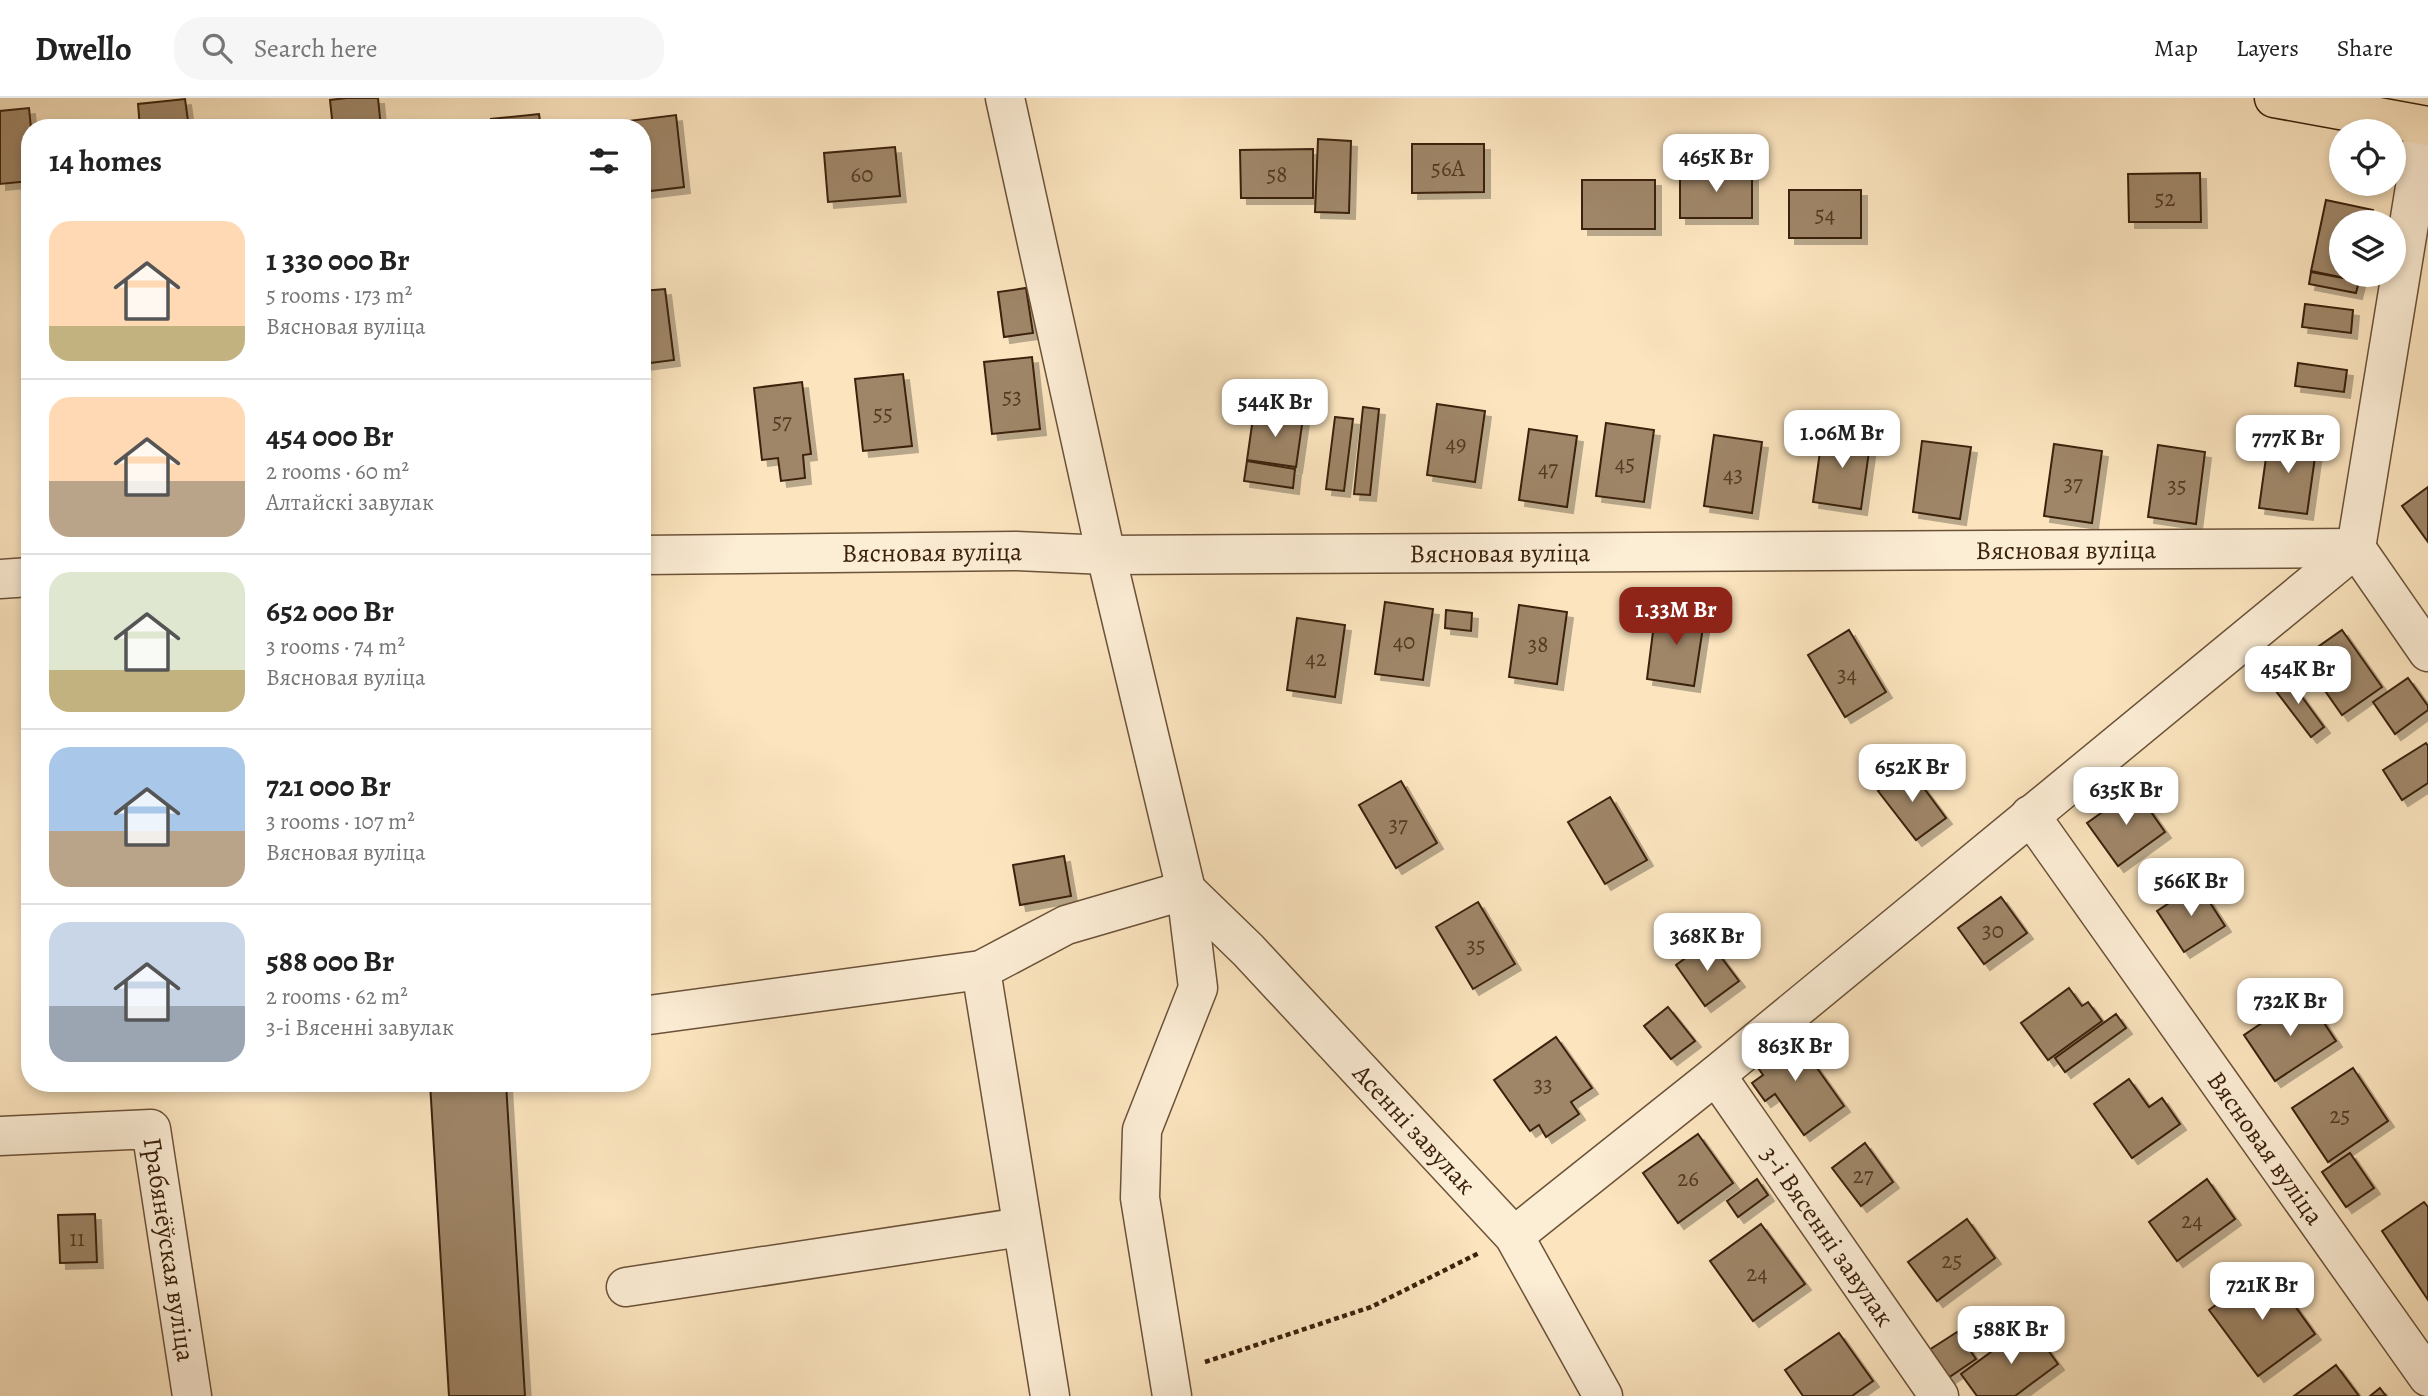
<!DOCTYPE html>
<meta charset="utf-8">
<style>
body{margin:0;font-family:Alegreya,serif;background:#f6f6f6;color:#222;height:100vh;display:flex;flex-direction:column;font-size:26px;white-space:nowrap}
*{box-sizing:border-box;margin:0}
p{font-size:23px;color:#767676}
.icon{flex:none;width:38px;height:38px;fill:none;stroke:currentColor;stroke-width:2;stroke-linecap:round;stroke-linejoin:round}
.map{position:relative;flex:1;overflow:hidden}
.panel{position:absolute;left:21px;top:21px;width:630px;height:973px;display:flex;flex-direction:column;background:#fff;border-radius:28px;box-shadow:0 4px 10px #0003}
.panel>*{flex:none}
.buttons{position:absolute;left:2329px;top:21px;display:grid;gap:14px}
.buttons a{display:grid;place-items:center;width:77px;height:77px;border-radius:50%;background:#fff;box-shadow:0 4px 10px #0003;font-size:35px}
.price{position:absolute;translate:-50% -60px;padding:0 16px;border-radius:14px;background:#fff;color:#222;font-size:23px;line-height:46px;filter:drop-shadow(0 2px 4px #0008)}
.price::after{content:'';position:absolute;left:50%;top:42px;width:21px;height:16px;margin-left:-10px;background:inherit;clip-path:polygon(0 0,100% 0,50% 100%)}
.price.on{background:#8f2418;color:#fff}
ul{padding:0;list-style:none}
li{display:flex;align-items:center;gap:21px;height:175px;padding:0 28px}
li+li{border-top:2px solid #e0e0e0}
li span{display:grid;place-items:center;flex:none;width:196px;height:140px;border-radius:21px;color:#555}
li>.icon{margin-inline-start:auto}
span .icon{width:84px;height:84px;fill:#fffc;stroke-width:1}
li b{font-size:30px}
h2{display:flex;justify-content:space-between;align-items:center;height:84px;padding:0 28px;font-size:30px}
header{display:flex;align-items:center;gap:42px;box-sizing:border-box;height:98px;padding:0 35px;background:#fff;border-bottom:2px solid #e0e0e0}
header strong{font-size:33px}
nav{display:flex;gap:38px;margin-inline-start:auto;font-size:24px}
.search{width:490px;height:63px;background:#f6f6f6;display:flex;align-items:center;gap:18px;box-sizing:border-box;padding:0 24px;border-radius:28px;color:#767676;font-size:26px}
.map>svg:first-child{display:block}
.building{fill:#9f8668;stroke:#3b210b;stroke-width:2;filter:url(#shadow)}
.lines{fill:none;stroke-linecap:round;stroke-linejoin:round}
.minor-casing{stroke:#6b5238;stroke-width:41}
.major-casing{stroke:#3b210b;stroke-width:41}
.path{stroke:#3b210b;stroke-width:4.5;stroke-dasharray:5 3.5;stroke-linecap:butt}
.minor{stroke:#fcedd5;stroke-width:38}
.major{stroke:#fbe4be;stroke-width:38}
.labels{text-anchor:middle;stroke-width:5;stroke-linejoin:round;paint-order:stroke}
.number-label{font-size:23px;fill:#543a22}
.street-label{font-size:26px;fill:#3b210b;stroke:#fcedd5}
</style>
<header>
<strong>Dwello</strong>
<div class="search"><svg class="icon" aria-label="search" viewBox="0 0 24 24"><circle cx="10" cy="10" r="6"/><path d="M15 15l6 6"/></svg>Search here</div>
<nav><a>Map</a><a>Layers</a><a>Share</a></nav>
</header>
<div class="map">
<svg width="2428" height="1298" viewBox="0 0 2428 1298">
<defs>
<filter id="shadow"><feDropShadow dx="6" dy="6" stdDeviation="0" flood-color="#0004"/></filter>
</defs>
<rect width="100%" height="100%" fill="#fbe4be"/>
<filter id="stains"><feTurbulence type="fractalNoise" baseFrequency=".00286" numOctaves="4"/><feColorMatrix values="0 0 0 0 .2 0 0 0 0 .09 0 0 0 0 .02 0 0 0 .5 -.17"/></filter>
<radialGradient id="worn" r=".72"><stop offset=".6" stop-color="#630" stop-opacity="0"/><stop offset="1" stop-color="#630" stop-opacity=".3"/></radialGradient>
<g class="building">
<path d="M 347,0 L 378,0 L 381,30 L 333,30 L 330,2 Z"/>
<path d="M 185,1 L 189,30 L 140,30 L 138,6 Z"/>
<path d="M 29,10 L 31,30 L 30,83 L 0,86 L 0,13 Z"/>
<path d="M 539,16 L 541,30 L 492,30 L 491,21 Z"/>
<path d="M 676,17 L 684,89 L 642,94 L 642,30 L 629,30 L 628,23 Z"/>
<path d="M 1318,41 L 1351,43 L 1349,115 L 1315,114 Z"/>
<path d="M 1412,46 L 1484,46 L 1484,94 L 1412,95 Z"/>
<path d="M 895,49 L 900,98 L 828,104 L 824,55 Z"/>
<path d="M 1313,51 L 1313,100 L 1241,100 L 1240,52 Z"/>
<path d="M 1752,71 L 1752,120 L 1680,120 L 1680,72 Z"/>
<path d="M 2200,75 L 2201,124 L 2129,124 L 2128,76 Z"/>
<rect x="1582" y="82" width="73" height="49"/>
<rect x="1789" y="92" width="72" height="48"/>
<path d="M 2326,102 L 2373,112 L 2371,124 L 2342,124 L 2342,177 L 2360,177 L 2359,183 L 2311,173 Z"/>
<path d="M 2311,174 L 2359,183 L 2356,195 L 2309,186 Z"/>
<path d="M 1026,190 L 1033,235 L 1004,239 L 998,194 Z"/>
<path d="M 665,191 L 674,262 L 642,266 L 642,193 Z"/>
<path d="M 2305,206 L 2353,212 L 2351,235 L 2302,229 Z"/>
<path d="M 1032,259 L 1040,331 L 992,336 L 984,264 Z"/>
<path d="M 2298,265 L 2347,272 L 2344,294 L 2295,288 Z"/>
<path d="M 903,276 L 912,348 L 863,353 L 855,281 Z"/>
<path d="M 802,284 L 811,356 L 803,357 L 805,380 L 781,383 L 778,360 L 762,362 L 754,290 Z"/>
<path d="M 1437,306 L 1485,313 L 1475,384 L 1427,377 Z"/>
<path d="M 1363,309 L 1379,311 L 1370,397 L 1354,396 Z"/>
<path d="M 1254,313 L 1303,320 L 1296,369 L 1247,362 Z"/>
<path d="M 1335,319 L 1353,321 L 1344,393 L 1326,391 Z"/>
<path d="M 1606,325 L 1654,332 L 1644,404 L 1596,398 Z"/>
<path d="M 1529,331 L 1577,338 L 1567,409 L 1519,402 Z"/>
<path d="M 1823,332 L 1871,339 L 1861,411 L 1813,404 Z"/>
<path d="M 1714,337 L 1762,344 L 1752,415 L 1704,408 Z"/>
<path d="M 2269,338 L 2317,345 L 2307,416 L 2259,410 Z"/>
<path d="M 1922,343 L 1971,349 L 1960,421 L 1913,414 Z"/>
<path d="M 2054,346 L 2102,353 L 2092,425 L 2044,418 Z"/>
<path d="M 2158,347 L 2205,354 L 2196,426 L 2148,419 Z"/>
<path d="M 1247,363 L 1295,371 L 1293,390 L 1244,383 Z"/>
<path d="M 2428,389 L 2428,444 L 2402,408 Z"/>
<path d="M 1385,504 L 1433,511 L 1423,582 L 1375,576 Z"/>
<path d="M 1519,507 L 1567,514 L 1557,586 L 1509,579 Z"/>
<path d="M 1656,510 L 1705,516 L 1694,588 L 1647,581 Z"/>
<path d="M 1446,512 L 1472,515 L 1471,533 L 1445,530 Z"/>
<path d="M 1297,520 L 1345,527 L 1335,599 L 1287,592 Z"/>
<path d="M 1849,532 L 1886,594 L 1845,619 L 1808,557 Z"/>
<path d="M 2342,532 L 2382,589 L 2342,617 L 2302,560 Z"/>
<path d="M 2286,577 L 2324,629 L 2311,639 L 2272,588 Z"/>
<path d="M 2408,580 L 2428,608 L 2428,612 L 2395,636 L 2373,604 Z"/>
<path d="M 2426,645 L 2428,648 L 2428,685 L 2402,702 L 2383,672 Z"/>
<path d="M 1909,670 L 1946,720 L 1916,742 L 1878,693 Z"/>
<path d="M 1401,683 L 1437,745 L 1396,770 L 1359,707 Z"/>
<path d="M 2135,691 L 2165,734 L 2118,768 L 2087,725 Z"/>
<path d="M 1610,699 L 1647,762 L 1605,786 L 1568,724 Z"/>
<path d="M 1064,758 L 1071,798 L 1020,807 L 1013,767 Z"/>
<path d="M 2198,786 L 2225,828 L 2184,854 L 2157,813 Z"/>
<path d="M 2001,799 L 2027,835 L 1984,866 L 1958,830 Z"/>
<path d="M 1478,804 L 1515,866 L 1473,891 L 1436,829 Z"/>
<path d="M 1709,843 L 1739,883 L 1705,908 L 1676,867 Z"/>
<path d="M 2069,890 L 2082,908 L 2088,904 L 2102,923 L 2048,962 L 2021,925 Z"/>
<path d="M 2305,896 L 2336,943 L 2275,983 L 2244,937 Z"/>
<path d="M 1668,909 L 1695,943 L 1671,961 L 1644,928 Z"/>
<path d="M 2116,916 L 2126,930 L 2065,974 L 2055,960 Z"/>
<path d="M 1790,932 L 1844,1008 L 1804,1037 L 1775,996 L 1765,1003 L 1752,985 L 1763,977 L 1751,960 Z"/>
<path d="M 1556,939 L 1592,990 L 1571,1004 L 1579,1016 L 1546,1039 L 1539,1027 L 1530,1033 L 1494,982 Z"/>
<path d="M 2353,970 L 2388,1023 L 2328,1064 L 2292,1010 Z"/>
<path d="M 2129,981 L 2149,1009 L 2162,1000 L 2180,1026 L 2132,1060 L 2094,1006 Z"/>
<path d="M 430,985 L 506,985 L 525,1298 L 449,1298 Z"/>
<path d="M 1698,1036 L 1733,1085 L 1678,1125 L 1643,1075 Z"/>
<path d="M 1865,1045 L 1893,1084 L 1861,1108 L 1832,1070 Z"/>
<path d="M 2350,1055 L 2374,1090 L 2346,1109 L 2322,1074 Z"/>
<path d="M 1757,1081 L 1768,1097 L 1738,1119 L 1727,1103 Z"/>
<path d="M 2207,1081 L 2235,1121 L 2177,1163 L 2149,1124 Z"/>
<path d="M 2424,1104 L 2428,1109 L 2428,1202 L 2382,1133 Z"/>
<path d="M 95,1116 L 97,1164 L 60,1165 L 58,1117 Z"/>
<path d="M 1967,1121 L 1995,1160 L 1937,1203 L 1908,1164 Z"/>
<path d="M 1761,1126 L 1805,1186 L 1753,1223 L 1710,1163 Z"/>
<path d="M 2267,1169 L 2315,1236 L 2258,1278 L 2209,1212 Z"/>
<path d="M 2029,1226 L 2058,1266 L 2015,1298 L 1977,1298 L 1961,1276 Z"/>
<path d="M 1957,1234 L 1976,1261 L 1948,1280 L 1929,1252 Z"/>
<path d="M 1839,1235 L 1873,1283 L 1852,1298 L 1803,1298 L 1785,1272 Z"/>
<path d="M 2336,1267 L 2359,1298 L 2294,1298 Z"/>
<path d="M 2380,1290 L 2386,1298 L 2370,1298 Z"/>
</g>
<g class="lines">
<g class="minor-casing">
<g id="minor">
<path d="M 1005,0 L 1106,457 L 1186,792 L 1198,890 L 1142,1032 L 1140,1100 L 1172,1298"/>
<path d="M 2356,450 L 2428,554"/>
<path id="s1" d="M 642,457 L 1016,453 L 1106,457 L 2356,450"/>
<path d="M 0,481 L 30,479"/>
<path id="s2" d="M 2030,717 L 2428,1279"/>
<path d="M 981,872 L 1050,1298"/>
<path id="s3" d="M 649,917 L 981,872 L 1066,827 L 1186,792 L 1248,852 L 1514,1138 L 1603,1298"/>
<path id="s4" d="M 1716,977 L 1939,1298"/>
<path id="s5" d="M 0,1038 L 151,1031 L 192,1298"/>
<path d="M 1514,1138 L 1716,977 L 2356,450 L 2425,28"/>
<path d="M 626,1189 L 1022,1129"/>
</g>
</g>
<g class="major-casing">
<path id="major" d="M 2274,0 L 2428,28"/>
</g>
<path class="path" d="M 1205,1264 L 1371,1209 L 1479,1155"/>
<use href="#minor" class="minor"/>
<use href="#major" class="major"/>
</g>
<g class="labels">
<g class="number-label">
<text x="1448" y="78">56А</text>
<text x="862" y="84">60</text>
<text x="1277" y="84">58</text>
<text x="2165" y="108">52</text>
<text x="1825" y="124">54</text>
<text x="1012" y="306">53</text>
<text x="883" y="323">55</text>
<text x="782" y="331">57</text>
<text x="1456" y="353">49</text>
<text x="1625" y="373">45</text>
<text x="1548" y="378">47</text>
<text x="1733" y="384">43</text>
<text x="2073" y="393">37</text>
<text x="2177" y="395">35</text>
<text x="1404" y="551">40</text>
<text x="1538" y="554">38</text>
<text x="1316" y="568">42</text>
<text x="1847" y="584">34</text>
<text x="1398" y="734">37</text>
<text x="1993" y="840">30</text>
<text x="1476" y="855">35</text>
<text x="1543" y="994">33</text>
<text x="2340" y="1025">25</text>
<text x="1863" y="1085">27</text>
<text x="1688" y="1088">26</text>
<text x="2192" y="1130">24</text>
<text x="77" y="1148">11</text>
<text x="1952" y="1170">25</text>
<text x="1757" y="1183">24</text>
</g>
<g class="street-label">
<text dy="9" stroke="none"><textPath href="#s1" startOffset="1424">Вясновая вуліца</textPath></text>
<text dy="9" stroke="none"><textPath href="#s1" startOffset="290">Вясновая вуліца</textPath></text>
<text dy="9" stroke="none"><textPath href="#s1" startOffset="858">Вясновая вуліца</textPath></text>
<text dy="9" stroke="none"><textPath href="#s3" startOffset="887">Асенні завулак</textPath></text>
<text dy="9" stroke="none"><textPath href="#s2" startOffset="408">Вясновая вуліца</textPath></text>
<text dy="9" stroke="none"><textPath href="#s4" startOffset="196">3-і Вясенні завулак</textPath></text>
<text dy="9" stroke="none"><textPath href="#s5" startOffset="273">Грабянёўская вуліца</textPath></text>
</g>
</g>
<rect width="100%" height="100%" filter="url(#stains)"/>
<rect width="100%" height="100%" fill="url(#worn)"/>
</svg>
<div class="buttons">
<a><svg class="icon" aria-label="locate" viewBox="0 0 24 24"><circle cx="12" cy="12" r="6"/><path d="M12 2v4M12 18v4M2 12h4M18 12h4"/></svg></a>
<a><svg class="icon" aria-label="layers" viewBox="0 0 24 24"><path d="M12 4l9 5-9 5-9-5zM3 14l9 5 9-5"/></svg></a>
</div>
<b class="price" style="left:1716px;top:96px">465K Br</b>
<b class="price" style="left:1275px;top:341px">544K Br</b>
<b class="price" style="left:1842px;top:372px">1.06M Br</b>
<b class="price" style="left:2288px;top:377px">777K Br</b>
<b class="price on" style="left:1676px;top:549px">1.33M Br</b>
<b class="price" style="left:2298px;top:608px">454K Br</b>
<b class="price" style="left:1912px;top:706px">652K Br</b>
<b class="price" style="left:2126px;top:729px">635K Br</b>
<b class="price" style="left:2191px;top:820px">566K Br</b>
<b class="price" style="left:1707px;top:875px">368K Br</b>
<b class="price" style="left:2290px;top:940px">732K Br</b>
<b class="price" style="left:1795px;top:985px">863K Br</b>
<b class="price" style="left:2262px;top:1224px">721K Br</b>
<b class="price" style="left:2011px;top:1268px">588K Br</b>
<section class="panel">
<h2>14 homes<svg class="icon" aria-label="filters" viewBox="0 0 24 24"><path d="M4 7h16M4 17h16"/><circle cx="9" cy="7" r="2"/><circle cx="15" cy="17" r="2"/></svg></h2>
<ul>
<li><span style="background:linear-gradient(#ffd9b3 75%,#c2b280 0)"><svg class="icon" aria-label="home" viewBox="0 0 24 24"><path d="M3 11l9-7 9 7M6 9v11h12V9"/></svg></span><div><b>1 330 000 Br</b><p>5 rooms · 173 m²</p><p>Вясновая вуліца</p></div></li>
<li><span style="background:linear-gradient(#ffd9b3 60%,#b9a48a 0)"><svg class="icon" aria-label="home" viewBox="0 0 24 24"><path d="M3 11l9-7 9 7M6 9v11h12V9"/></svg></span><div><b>454 000 Br</b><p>2 rooms · 60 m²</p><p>Алтайскі завулак</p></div></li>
<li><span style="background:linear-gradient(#dfe7d0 70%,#c2b280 0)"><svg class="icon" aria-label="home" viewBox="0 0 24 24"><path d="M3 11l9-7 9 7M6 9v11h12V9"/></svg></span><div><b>652 000 Br</b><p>3 rooms · 74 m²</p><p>Вясновая вуліца</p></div></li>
<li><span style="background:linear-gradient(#a9c7e8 60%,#b9a48a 0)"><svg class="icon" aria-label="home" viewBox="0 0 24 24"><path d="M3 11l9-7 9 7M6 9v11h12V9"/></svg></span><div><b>721 000 Br</b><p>3 rooms · 107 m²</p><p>Вясновая вуліца</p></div></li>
<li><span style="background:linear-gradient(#c9d6e8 60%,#9aa5b1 0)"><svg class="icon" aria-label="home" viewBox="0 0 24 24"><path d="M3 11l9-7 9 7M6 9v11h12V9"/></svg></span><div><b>588 000 Br</b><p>2 rooms · 62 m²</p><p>3-і Вясенні завулак</p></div></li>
</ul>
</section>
</div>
